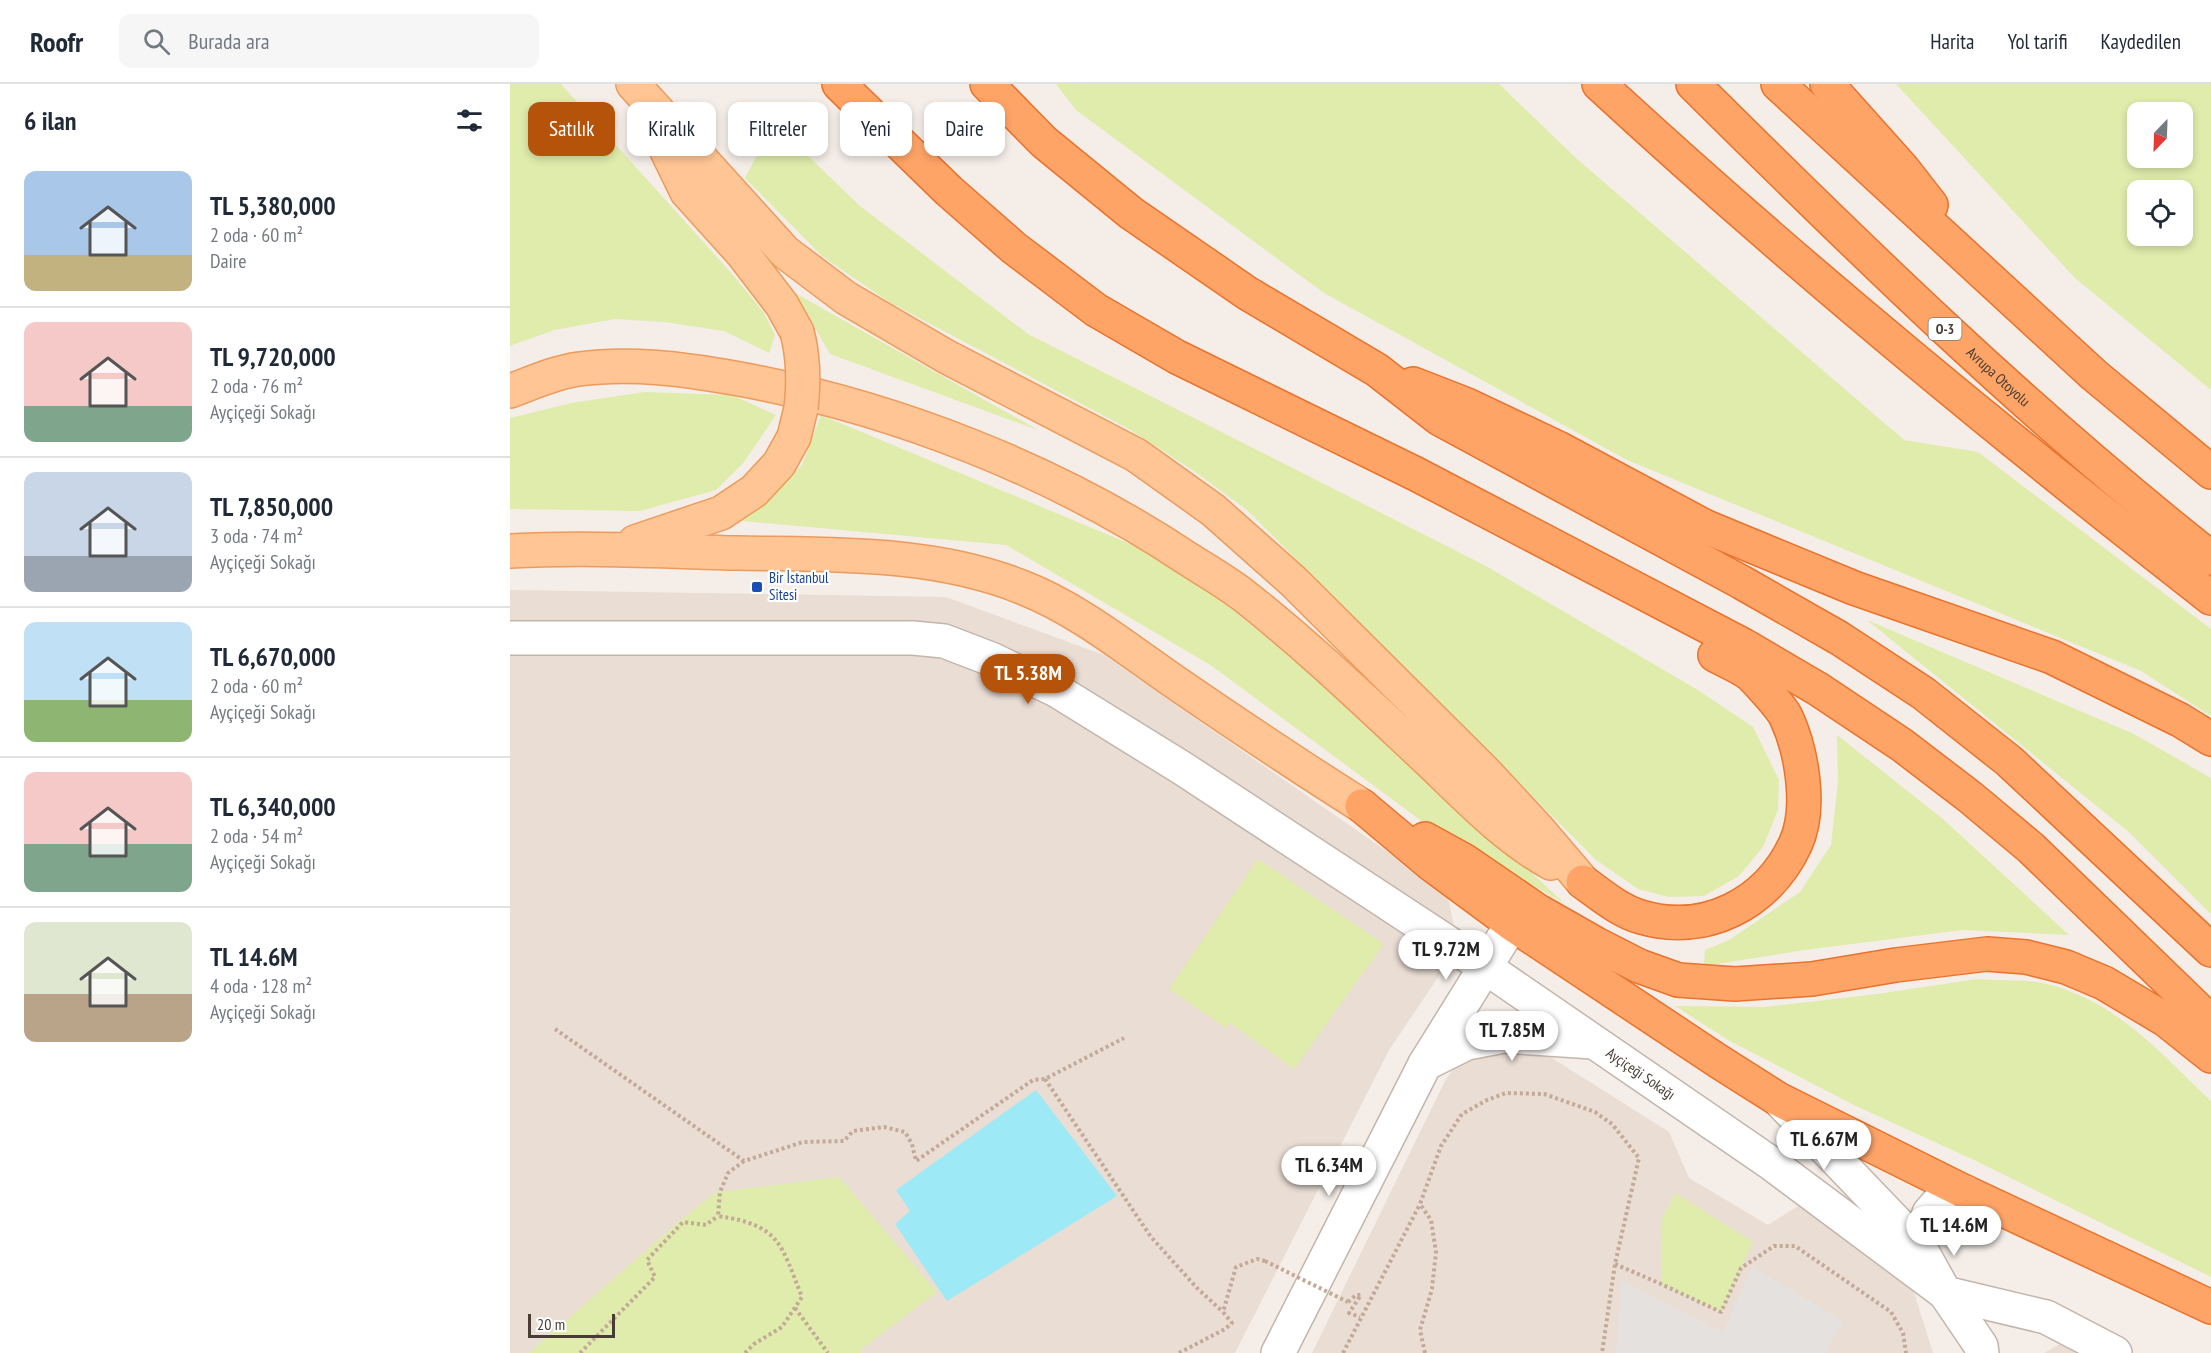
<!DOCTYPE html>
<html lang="tr">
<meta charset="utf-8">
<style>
body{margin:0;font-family:"PT Sans Narrow",sans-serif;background:#f6f6f7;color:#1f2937;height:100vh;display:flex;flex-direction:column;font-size:22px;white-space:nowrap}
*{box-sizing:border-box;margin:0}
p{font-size:20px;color:#747a83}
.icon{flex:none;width:33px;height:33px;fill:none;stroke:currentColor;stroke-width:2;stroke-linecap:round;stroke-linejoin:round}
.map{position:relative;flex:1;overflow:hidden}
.details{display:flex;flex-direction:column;background:#fff;width:510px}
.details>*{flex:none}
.guide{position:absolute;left:18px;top:18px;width:570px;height:54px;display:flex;gap:12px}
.needle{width:39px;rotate:203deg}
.buttons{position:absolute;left:1617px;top:18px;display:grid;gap:12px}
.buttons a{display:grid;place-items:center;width:66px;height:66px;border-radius:12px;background:#fff;box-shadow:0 3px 9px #0003;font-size:30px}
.scale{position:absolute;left:18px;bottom:15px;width:87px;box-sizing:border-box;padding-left:6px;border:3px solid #483c35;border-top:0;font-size:16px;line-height:21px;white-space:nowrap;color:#483c35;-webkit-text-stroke:4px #fff;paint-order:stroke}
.price{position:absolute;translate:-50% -51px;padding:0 14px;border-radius:21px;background:#fff;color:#222;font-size:20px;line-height:39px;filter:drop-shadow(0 2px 3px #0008)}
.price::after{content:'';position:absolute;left:50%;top:36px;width:18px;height:14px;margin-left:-9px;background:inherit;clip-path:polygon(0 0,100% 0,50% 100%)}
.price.selected{background:#b45309;color:#fff}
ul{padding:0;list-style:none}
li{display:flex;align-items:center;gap:18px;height:150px;padding:0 24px}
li+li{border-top:2px solid #e0e1e3}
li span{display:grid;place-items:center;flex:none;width:168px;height:120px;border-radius:12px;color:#555}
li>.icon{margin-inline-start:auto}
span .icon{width:72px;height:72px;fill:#fffc;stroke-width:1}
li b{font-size:26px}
h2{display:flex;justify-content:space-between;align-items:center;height:72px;padding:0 24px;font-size:26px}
.chip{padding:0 21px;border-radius:12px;background:#fff;box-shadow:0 3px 9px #0003;font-size:21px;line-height:54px}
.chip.selected{background:#b45309;color:#fff}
header{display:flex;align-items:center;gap:36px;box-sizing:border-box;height:84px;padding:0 30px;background:#fff;border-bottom:2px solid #e0e1e3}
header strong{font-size:28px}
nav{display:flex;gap:33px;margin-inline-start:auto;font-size:21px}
.search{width:420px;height:54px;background:#f6f6f7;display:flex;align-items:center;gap:15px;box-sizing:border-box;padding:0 21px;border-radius:12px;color:#747a83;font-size:22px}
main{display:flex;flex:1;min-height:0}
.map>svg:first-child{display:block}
.residential{fill:#e9ddd4}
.green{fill:#e0ecac;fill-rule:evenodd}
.parking{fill:#e5e1df}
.water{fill:#9ee9f6}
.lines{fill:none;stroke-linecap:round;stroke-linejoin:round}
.minor-casing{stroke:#c4b5ab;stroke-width:36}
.major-casing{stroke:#ed9b5c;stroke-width:36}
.highway-casing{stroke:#ea722b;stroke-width:36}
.path{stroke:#c4a998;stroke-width:4;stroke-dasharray:3 3;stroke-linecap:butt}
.minor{stroke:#fff;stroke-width:33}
.major{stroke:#ffc595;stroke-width:33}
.highway{stroke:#ffa467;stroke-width:33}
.major-bridge-casing{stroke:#ed9b5c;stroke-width:36;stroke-linecap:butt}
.path-bridge{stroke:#c4a998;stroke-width:4;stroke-dasharray:3 3;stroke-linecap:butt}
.major-bridge{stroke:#ffc595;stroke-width:33}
.transit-dot{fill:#1a4fb4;stroke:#fff;stroke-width:2}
.labels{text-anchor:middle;stroke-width:4.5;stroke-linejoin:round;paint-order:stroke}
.shield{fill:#fff;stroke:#7f7672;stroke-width:1.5}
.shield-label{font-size:14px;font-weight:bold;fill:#483c35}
.street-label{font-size:15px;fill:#483c35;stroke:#fff}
.transit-label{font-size:15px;fill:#164399;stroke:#fff;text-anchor:start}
</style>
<header>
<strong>Roofr</strong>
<div class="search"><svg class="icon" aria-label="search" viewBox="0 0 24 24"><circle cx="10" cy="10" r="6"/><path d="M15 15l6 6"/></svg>Burada ara</div>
<nav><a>Harita</a><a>Yol tarifi</a><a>Kaydedilen</a></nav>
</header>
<main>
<section class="details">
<h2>6 ilan<svg class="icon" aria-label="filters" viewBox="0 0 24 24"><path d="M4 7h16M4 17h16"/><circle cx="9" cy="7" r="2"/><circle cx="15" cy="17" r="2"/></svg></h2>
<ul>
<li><span style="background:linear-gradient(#a9c7e8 70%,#c2b280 0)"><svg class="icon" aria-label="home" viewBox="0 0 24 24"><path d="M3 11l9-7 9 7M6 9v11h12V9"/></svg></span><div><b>TL 5,380,000</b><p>2 oda · 60 m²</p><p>Daire</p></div></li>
<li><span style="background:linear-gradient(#f6c9c9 70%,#7fa58c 0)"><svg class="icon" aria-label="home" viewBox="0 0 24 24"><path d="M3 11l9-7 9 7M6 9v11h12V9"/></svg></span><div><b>TL 9,720,000</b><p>2 oda · 76 m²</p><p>Ayçiçeği Sokağı</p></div></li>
<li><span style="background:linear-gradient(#c9d6e8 70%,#9aa5b1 0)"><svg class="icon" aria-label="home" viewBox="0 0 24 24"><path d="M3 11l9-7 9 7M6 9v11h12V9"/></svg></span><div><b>TL 7,850,000</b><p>3 oda · 74 m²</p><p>Ayçiçeği Sokağı</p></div></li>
<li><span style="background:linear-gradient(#bfe0f5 65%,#8fb573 0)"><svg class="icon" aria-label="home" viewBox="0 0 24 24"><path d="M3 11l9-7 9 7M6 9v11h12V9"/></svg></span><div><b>TL 6,670,000</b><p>2 oda · 60 m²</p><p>Ayçiçeği Sokağı</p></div></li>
<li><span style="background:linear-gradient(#f6c9c9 60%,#7fa58c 0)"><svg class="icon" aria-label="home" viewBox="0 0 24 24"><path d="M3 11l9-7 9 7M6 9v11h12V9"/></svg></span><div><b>TL 6,340,000</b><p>2 oda · 54 m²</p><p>Ayçiçeği Sokağı</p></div></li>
<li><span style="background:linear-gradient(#dfe7d0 60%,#b9a48a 0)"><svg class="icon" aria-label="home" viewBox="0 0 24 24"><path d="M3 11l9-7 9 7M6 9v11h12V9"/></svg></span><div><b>TL 14.6M</b><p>4 oda · 128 m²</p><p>Ayçiçeği Sokağı</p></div></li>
</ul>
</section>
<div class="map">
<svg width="1701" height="1269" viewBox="0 0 1701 1269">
<rect width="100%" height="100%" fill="#f5ede7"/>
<g class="residential">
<path d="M 0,506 L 436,513 L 594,571 L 937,809 L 945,847 L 939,877 L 879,966 L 725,1269 L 0,1269 Z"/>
<path d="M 1006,964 L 1034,969 L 1159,1048 L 1179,1094 L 1258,1141 L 1288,1122 L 1401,1199 L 1423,1269 L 802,1269 L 936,995 L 951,976 Z"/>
<path d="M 1559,1255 L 1586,1269 L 1534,1269 Z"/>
</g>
<g class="green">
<path d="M 0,0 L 51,0 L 224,192 L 254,229 L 265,251 L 259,269 L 214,247 L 154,238 L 105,235 L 44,246 L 0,262 Z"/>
<path d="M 546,0 L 989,0 L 1067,75 L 1394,356 L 1468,368 L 1701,545 L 1701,632 L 1631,587 L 1117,376 L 814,209 L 566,26 Z"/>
<path d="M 1386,0 L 1701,0 L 1701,306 L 1565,194 ZM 1628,28 L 1672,28 L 1672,74 L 1628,74 ZM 1628,106 L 1672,106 L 1672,152 L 1628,152 Z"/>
<path d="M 264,39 L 350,122 L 518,250 L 974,481 L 1188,606 L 1243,643 L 1269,696 L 1268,726 L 1253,763 L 1229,792 L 1194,812 L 1159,813 L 1128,805 L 1086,776 L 737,426 L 684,387 L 619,345 L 379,218 L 312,172 L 235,94 Z"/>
<path d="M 285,209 L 528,346 L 320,270 Z"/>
<path d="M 135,308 L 222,311 L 266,331 L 234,378 L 206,406 L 130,427 L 0,425 L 0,334 L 61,319 Z"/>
<path d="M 311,331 L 661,477 L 854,631 L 1054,819 L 921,744 L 702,582 L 496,461 L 232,437 L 292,381 Z"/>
<path d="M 1357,536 L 1624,650 L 1701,694 L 1701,830 L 1620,749 Z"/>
<path d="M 1327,651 L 1434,736 L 1559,851 L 1452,846 L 1295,866 L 1194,882 L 1195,866 L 1219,856 L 1290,808 L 1321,761 L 1328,697 Z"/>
<path d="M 748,775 L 874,860 L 784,985 L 720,939 L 716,944 L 659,905 Z"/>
<path d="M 1467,895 C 1490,897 1516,895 1537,900 C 1608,918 1650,969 1701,1017 L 1701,1193 L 1464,1076 L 1344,1021 L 1218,956 L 1165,922 L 1254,923 L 1367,910 Z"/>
<path d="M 329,1093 L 427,1208 L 350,1266 L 351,1269 L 19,1269 L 172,1135 L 206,1108 Z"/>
<path d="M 1165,1109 L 1243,1158 L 1211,1228 L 1151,1200 L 1152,1135 Z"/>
</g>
<path class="parking" d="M 1242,1182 L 1333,1237 L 1315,1269 L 1106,1269 L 1111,1196 L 1213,1248 Z"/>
<path class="water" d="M 526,1006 L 607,1112 L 437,1217 L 385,1140 L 400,1127 L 386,1106 Z"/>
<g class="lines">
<g class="minor-casing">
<g id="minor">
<path id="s1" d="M 0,554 L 403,554 L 434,557 L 481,575 L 546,606 L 672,684 L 975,883 L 1262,1080 L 1435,1209 L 1471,1262 L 1472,1269"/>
<path d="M 915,980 L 957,959 L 994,952 L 1083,958"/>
<path d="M 1271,1018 L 1409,1162 L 1435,1209 L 1536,1233 L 1605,1269"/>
<path d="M 1409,1162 L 1419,1129 L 1433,1113 L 1455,1108"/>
<path d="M 768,1269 L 915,980 L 1002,840"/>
</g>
</g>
<g class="major-casing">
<g id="major">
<path d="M 123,0 L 275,168 L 336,214 L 437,273 L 626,371 L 703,426 L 783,497 L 976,689 L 1027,744 L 1073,798"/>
<path d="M 147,36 L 155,63 L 177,108 L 233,170 L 272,221 L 287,248"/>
<path d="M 0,307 C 22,299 46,288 69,285 C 120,278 173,285 224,294 C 381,322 545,386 678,475 C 697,487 716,498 733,511 C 798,562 857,619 917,675 C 955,711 994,753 1041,779"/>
<path d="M 125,458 L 211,429 L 244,407 L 269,380 L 284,353 L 291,324"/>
<path d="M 0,467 C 75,463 151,467 227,469 C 322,471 424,467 514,504 C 567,525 613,562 659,594 C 723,638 787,681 852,722"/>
</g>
</g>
<g class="highway-casing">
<g id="highway">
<path d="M 329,0 L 439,107 L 504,164 L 586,226 L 667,273 L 906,390 L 1233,561 L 1308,605 L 1392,661 L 1460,713 L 1521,764 L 1701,938"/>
<path d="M 477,0 L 534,58 L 621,129 L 737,209 L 867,286 L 930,335 L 1231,498 L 1329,554 L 1413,609 L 1499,677 L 1701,866"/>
<path d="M 1089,0 C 1285,181 1491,350 1701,514"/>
<path id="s2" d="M 1183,0 C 1349,165 1517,329 1701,474"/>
<path d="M 1268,0 L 1584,291 L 1701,388"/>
<path d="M 1317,0 L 1393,85 L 1421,121"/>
<path d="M 903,300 L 957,321 L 1048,364 L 1196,443 L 1344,504 L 1542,573 L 1670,636 L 1701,655"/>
<path d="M 852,722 L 921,780 L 1002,840 L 1208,977 L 1268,1015 L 1455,1108 L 1701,1223"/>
<path d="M 915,755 L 955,777 L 1028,827 L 1086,860 L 1129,882 L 1168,896 L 1225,900 L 1302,895 L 1386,881 L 1477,870 L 1516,873 L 1556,883 L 1594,899 L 1656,936 L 1701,972"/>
<path d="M 1073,798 C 1091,811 1110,827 1131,833 C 1195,852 1257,820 1285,761 C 1302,726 1292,667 1276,633 C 1272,624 1248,598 1241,591 C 1231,583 1216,577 1205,571"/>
</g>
</g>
<g class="path">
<path d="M 45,945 L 234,1077 L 293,1058 L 334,1057 L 343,1047 L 374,1043 L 395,1048 L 402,1060 L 406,1077 L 523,996 L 535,995 L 614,954"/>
<path d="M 535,995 L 641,1153 L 687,1204 L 713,1228"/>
<path d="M 234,1077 L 218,1089 L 210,1108 L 208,1132 C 271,1141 271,1161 292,1213 L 272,1243 L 244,1260 L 235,1269"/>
<path d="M 1105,1180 L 1151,1200 L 1211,1228 L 1231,1184 L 1264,1162 L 1285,1162 L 1381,1228 L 1393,1249 L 1396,1269"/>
<path d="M 838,1218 L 846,1211 L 851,1211 L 839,1229 L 850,1233"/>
<path d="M 285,1224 L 318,1269"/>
<path d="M 70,1269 L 145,1193 L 137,1176 L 173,1138 L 196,1141 L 208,1132"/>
<path d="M 669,1269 L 715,1245 L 722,1239 L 713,1228 L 726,1183 L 747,1175 L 755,1177"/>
<path d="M 833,1269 L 910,1120"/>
<path d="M 915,1269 L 910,1246 L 922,1205 L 926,1168 L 921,1136 L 910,1120 L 931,1062 L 952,1030 L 977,1016 L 996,1009 L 1034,1010 L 1085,1028 L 1102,1040 L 1129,1074 L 1105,1180 L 1092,1269"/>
</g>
<use href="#minor" class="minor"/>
<use href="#major" class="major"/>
<use href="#highway" class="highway"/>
<g class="major-bridge-casing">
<path id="major-bridge" d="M 287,248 C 294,274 294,298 291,324"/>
</g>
<path class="path-bridge" d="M 755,1177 L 838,1218"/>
<use href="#major-bridge" class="major-bridge"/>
</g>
<rect class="transit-dot" x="241" y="497" width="12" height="12" rx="3"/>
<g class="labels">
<rect class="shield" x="1418.5" y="234" width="33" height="22" rx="4.5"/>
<g class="shield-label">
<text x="1435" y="250">O-3</text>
</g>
<g class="street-label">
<text dy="5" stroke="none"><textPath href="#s2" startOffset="423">Avrupa Otoyolu</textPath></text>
<text dy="5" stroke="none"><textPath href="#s1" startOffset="1256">Ayçiçeği Sokağı</textPath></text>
</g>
<g class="transit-label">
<text x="259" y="499">Bir İstanbul<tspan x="259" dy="17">Sitesi</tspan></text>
</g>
</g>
</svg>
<div class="buttons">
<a><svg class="needle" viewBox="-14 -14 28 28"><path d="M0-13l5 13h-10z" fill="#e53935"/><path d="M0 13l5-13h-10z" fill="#747a83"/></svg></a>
<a><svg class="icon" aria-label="locate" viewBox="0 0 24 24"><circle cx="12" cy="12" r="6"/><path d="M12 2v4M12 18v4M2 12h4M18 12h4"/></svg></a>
</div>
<div class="scale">20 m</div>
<b class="price selected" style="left:518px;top:621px">TL 5.38M</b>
<b class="price" style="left:936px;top:897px">TL 9.72M</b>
<b class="price" style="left:1002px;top:978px">TL 7.85M</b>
<b class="price" style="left:1314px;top:1087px">TL 6.67M</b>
<b class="price" style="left:819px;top:1113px">TL 6.34M</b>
<b class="price" style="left:1444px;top:1173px">TL 14.6M</b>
<div class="guide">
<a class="chip selected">Satılık</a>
<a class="chip">Kiralık</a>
<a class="chip">Filtreler</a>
<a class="chip">Yeni</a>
<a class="chip">Daire</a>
</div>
</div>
</main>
